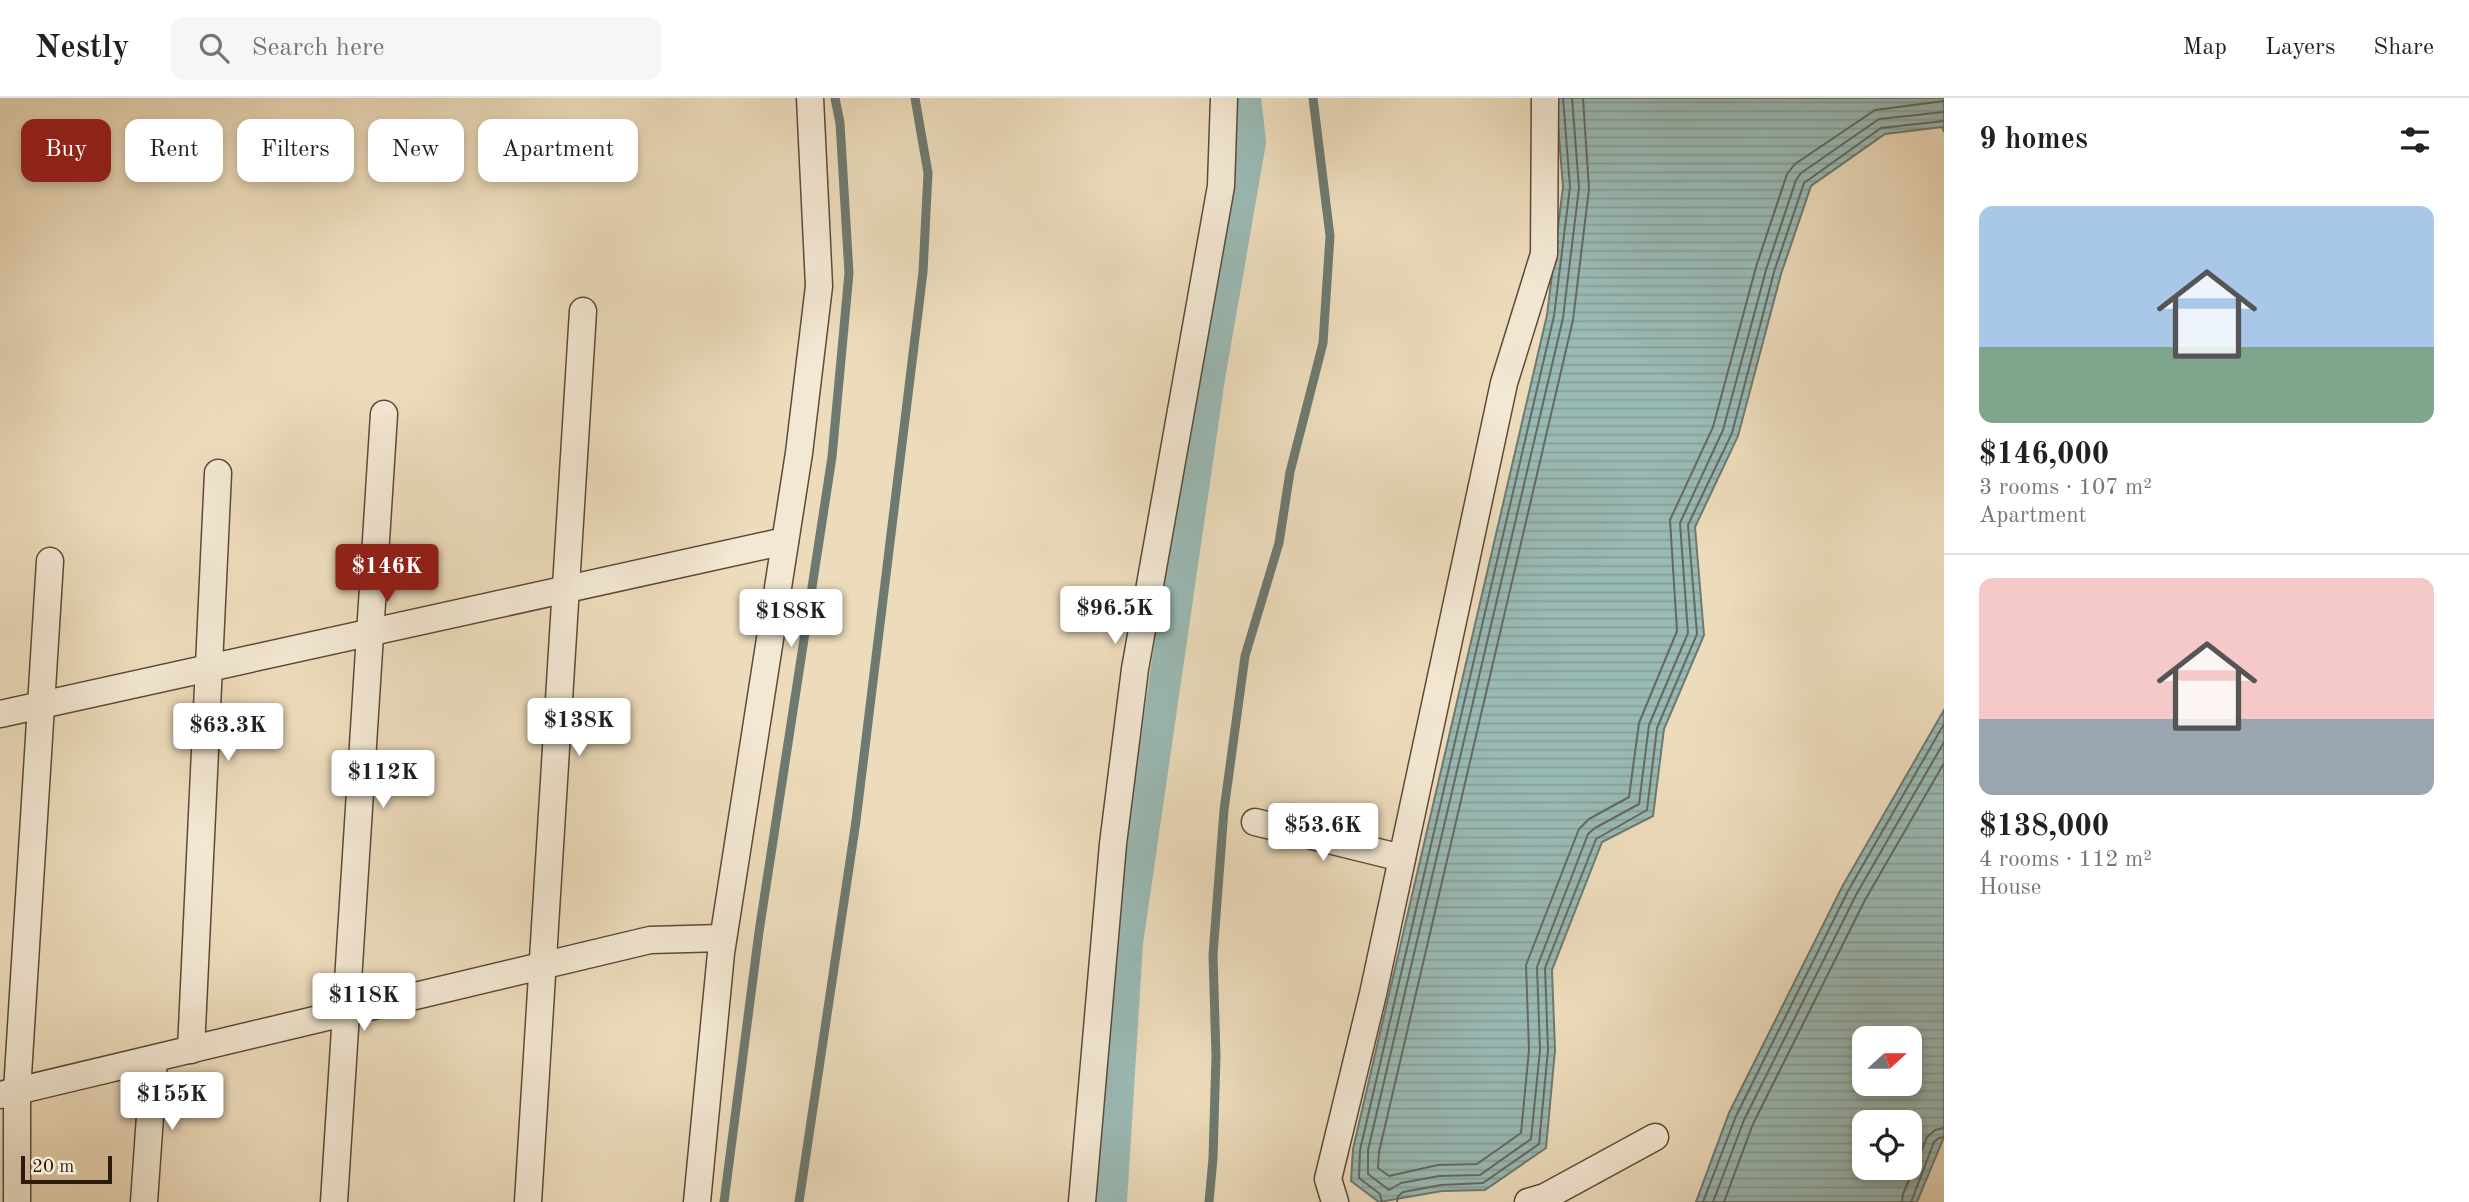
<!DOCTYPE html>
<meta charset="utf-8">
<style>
body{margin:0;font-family:"Old Standard TT",serif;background:#f6f6f6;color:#202124;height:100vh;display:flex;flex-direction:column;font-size:26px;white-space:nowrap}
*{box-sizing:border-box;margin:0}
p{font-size:23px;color:#757577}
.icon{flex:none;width:38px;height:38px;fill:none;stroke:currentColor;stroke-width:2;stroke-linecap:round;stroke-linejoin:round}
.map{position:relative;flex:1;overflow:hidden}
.details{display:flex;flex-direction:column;background:#fff;width:525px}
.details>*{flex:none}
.banner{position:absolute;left:21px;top:21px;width:665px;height:63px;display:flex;gap:14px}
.needle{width:46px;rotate:69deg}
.buttons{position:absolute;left:1852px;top:928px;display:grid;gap:14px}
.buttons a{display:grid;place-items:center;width:70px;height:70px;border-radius:14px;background:#fff;box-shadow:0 4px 10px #0003;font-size:35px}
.scale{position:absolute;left:21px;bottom:18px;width:91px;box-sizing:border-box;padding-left:7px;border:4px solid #2d1a0c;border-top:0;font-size:19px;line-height:24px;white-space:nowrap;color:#2d1a0c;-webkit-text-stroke:5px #f3e8d3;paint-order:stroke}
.price{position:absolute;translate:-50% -60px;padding:0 16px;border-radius:7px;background:#fff;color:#222;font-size:23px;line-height:46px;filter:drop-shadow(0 2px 4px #0008)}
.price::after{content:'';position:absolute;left:50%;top:42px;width:21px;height:16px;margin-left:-10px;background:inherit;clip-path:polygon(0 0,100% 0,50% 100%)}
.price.on{background:#8f2418;color:#fff}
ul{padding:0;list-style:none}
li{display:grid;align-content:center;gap:14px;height:371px;padding:0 35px}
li+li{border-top:2px solid #e0e0e0}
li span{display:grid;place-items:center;height:217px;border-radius:14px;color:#555}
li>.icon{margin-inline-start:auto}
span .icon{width:126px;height:126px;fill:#fffc;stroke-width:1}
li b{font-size:30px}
h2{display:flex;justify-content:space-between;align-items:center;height:84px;padding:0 35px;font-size:30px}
.chip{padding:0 24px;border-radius:14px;background:#fff;box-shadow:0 4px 10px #0003;font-size:24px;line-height:63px}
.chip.on{background:#8f2418;color:#fff}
header{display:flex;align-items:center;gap:42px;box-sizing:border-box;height:98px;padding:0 35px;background:#fff;border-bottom:2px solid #e0e0e0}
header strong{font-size:33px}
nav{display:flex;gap:38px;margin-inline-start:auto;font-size:24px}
.search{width:490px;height:63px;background:#f6f6f6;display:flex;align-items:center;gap:18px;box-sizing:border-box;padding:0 24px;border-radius:14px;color:#757577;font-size:26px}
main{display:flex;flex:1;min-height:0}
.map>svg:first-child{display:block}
.water{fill:url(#water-rules);stroke:#6e7a71;stroke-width:2;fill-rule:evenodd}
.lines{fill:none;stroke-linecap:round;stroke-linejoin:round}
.shore{stroke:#646a60;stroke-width:2}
.stream{stroke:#6e7a71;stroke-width:9}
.canal{stroke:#9abab5;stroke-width:32}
.street-casing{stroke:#5d4a38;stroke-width:29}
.street{stroke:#f3e8d3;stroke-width:26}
</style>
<header>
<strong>Nestly</strong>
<div class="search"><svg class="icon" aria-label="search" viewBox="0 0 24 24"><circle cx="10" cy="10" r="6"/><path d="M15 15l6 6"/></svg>Search here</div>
<nav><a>Map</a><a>Layers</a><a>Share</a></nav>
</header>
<main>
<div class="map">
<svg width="1944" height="1104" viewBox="0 0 1944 1104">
<defs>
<pattern id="water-rules" width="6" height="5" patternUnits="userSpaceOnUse" patternTransform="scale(1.75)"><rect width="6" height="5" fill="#9abab5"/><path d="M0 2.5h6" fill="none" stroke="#859f9a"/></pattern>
</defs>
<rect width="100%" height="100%" fill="#eddcbc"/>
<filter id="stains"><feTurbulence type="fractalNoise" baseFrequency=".00286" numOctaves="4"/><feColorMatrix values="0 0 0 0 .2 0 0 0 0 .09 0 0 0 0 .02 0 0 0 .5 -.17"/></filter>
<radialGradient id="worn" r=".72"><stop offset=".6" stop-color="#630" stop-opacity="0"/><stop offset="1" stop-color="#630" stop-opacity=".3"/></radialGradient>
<g class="water">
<path d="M 1556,0 L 1944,0 L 1944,34 L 1942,29 L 1885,36 L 1811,88 L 1781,176 L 1738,338 L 1695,429 L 1704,537 L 1664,631 L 1653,718 L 1602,744 L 1552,872 L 1555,952 L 1546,1050 L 1485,1092 L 1442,1093 L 1379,1104 L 1351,1083 L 1353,1051 L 1547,217 L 1563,89 Z"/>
<path d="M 1944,612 L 1944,1039 L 1917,1104 L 1696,1104 L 1729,1015 L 1842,789 ZM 1864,940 L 1909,940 L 1909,985 L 1864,985 ZM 1864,1024 L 1909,1024 L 1909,1069 L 1864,1069 Z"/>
</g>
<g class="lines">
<g class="shore">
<path d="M 1572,0 L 1579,90 L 1563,220 L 1368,1052 L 1368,1076 L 1389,1092 L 1401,1085 L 1439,1078 L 1480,1077 L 1531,1041 L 1540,952 L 1537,869 L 1588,736 L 1595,730 L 1639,706 L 1649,627 L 1688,535 L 1680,425 L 1723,332 L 1766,172 L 1796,82 L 1801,75 L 1879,21 L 1944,14"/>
<path d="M 1583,0 L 1589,91 L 1573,222 L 1379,1054 L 1378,1070 L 1389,1078 L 1438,1067 L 1477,1066 L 1521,1035 L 1529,952 L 1526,867 L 1579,731 L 1589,721 L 1629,699 L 1639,625 L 1677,533 L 1670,422 L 1713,329 L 1756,169 L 1787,76 L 1795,66 L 1875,12 L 1944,3"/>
<path d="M 1382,1104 L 1380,1096 L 1359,1080 L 1360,1052 L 1554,218 L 1570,89 L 1563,0"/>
<path d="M 1397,1104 L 1398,1098 L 1403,1094 L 1441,1087 L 1483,1085 L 1539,1046 L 1548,952 L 1545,870 L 1596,741 L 1647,712 L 1657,630 L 1697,536 L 1688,427 L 1732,335 L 1774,174 L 1804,85 L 1881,30 L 1944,23"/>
<path d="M 1703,1104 L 1736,1018 L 1848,793 L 1944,626"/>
<path d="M 1713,1104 L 1744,1022 L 1856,797 L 1944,644"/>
<path d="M 1724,1104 L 1753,1026 L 1865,802 L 1944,665"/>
<path d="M 1902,1104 L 1903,1096 L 1927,1039 L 1935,1032 L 1944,1030"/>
<path d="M 1911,1104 L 1934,1044 L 1939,1040 L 1944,1039"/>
</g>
<g class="stream">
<path d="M 724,1104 L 759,834 L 832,359 L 849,175 L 840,25 L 835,0"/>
<path d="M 799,1104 L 856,723 L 923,174 L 928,75 L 915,0"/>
<path d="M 1209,1104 L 1213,1060 L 1216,958 L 1213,857 L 1224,712 L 1245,558 L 1279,445 L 1290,374 L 1323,245 L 1330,138 L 1313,0"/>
</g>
<path class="canal" d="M 1111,1104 L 1127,845 L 1209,280 L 1250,44 L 1245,0"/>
<g class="street-casing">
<g id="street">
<path d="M 0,616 L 785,443"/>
<path d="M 1255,724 L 1402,760"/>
<path d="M 191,952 L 218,375"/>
<path d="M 0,997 L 650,842 L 723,840"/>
<path d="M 17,1104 L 17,993 L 50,463"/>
<path d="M 144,1104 L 154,961"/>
<path d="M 334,1104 L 384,316"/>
<path d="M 528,1104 L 583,213"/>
<path d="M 697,1104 L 721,855 L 799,355 L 819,188 L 810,0"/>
<path d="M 1082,1104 L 1113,746 L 1135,571 L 1221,88 L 1224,0"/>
<path d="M 1335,1104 L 1328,1081 L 1373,896 L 1504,285 L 1544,156 L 1545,0"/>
<path d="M 1528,1104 L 1545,1099 L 1655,1039"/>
</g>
</g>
<use href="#street" class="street"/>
</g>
<rect width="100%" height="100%" filter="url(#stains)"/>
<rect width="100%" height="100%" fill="url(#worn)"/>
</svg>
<div class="buttons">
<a><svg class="needle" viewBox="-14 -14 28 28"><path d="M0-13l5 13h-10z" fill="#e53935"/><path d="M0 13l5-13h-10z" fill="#757577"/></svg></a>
<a><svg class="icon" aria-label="locate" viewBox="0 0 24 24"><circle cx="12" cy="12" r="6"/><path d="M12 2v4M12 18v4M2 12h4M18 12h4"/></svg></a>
</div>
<div class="scale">20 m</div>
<b class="price on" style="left:387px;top:506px">$146K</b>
<b class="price" style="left:1115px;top:548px">$96.5K</b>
<b class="price" style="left:791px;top:551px">$188K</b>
<b class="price" style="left:579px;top:660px">$138K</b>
<b class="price" style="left:228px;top:665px">$63.3K</b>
<b class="price" style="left:383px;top:712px">$112K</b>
<b class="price" style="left:1323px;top:765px">$53.6K</b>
<b class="price" style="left:364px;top:935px">$118K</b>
<b class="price" style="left:172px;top:1034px">$155K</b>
<div class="banner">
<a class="chip on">Buy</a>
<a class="chip">Rent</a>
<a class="chip">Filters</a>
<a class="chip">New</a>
<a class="chip">Apartment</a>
</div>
</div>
<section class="details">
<h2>9 homes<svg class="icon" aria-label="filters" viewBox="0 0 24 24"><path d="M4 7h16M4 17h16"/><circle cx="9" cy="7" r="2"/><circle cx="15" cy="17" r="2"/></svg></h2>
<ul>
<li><span style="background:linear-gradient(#a9c7e8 65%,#7fa58c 0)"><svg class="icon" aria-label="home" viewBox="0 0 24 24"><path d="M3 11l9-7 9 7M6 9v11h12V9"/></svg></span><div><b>$146,000</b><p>3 rooms · 107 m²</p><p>Apartment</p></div></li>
<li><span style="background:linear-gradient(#f6c9c9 65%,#9aa5b1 0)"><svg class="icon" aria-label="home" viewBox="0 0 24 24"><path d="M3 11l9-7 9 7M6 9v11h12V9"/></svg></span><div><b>$138,000</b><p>4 rooms · 112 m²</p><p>House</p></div></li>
</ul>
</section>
</main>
